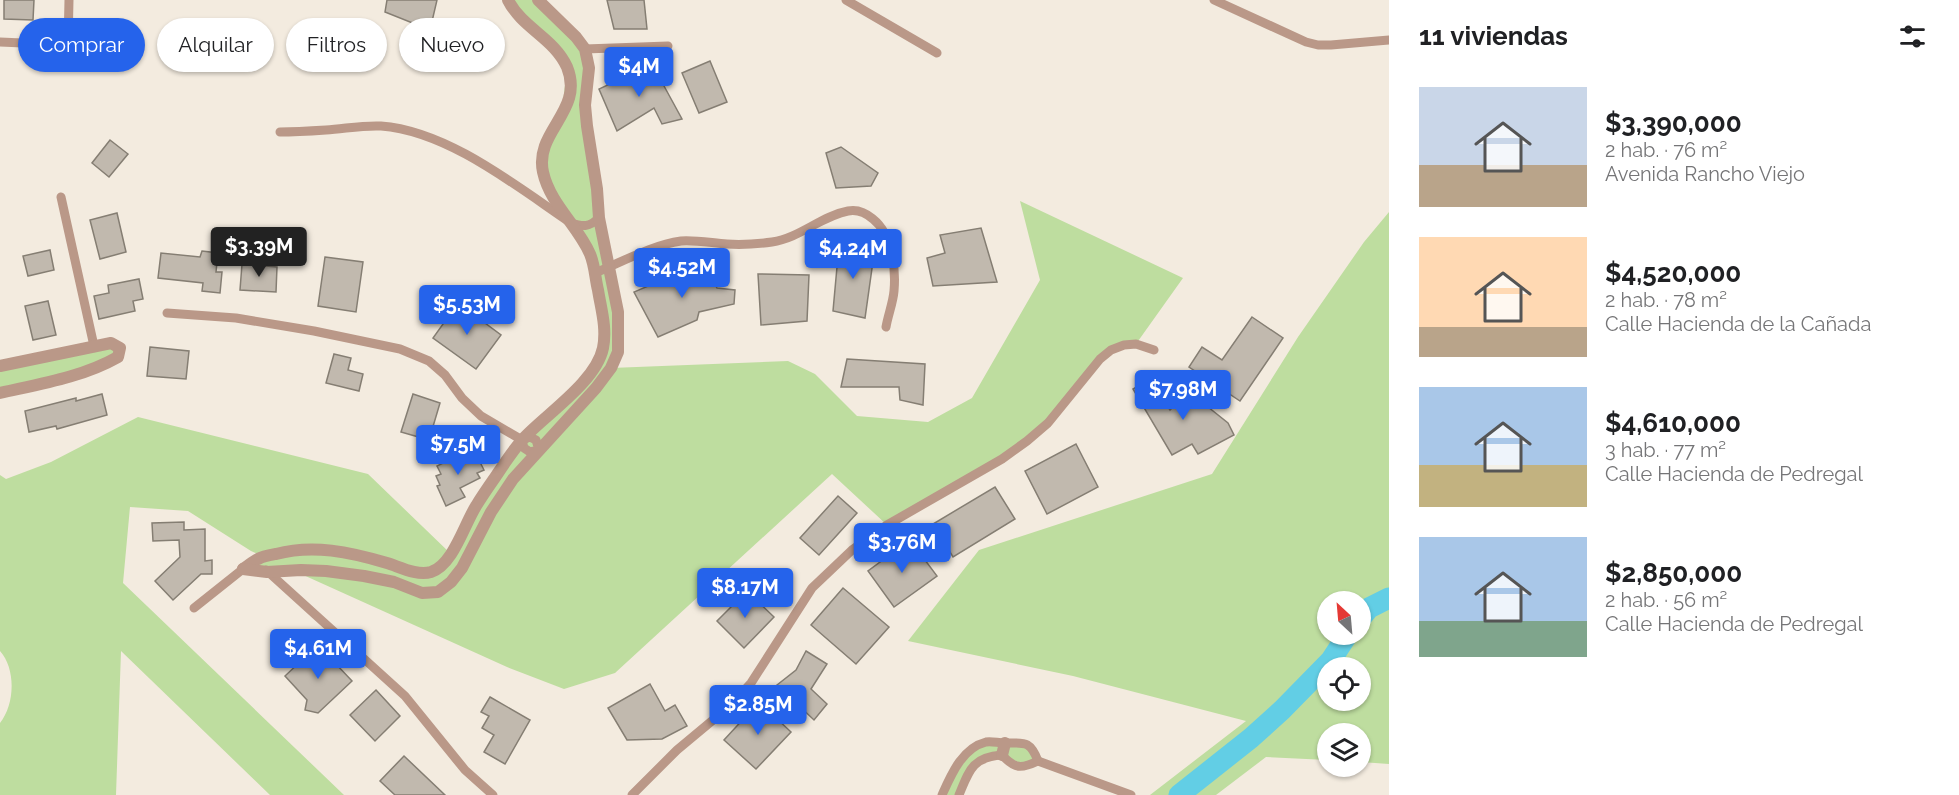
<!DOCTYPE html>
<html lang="es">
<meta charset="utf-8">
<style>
body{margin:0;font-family:Raleway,sans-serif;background:#f6f6f6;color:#202124;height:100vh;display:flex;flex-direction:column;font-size:22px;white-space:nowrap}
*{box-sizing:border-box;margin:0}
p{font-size:20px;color:#757577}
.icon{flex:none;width:33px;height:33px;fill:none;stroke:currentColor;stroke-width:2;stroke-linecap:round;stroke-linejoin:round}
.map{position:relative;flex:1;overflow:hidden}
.side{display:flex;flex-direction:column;background:#fff;width:570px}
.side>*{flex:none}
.banner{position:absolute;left:18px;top:18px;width:570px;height:54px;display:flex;gap:12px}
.needle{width:39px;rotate:334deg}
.tools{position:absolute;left:1317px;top:591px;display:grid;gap:12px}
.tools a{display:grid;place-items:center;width:54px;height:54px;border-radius:50%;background:#fff;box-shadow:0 2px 4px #0004;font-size:30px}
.price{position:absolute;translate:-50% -51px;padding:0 14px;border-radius:6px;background:#2563eb;color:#fff;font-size:20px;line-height:39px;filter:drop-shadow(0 2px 3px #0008)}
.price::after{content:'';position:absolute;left:50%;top:36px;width:18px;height:14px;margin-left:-9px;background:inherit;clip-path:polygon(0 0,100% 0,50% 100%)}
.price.on{background:#222;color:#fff}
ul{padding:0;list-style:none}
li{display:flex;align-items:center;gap:18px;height:150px;padding:0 30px}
li span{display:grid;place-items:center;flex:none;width:168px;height:120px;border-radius:0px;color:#555}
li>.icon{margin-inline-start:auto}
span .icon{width:72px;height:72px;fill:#fffc;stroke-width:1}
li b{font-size:26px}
h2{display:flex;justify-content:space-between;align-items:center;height:72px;padding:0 30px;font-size:26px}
.chip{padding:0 21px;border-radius:27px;background:#fff;box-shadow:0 2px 4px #0004;font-size:21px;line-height:54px}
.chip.on{background:#2563eb;color:#fff}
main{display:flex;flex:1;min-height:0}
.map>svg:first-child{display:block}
.green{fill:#bedd9f;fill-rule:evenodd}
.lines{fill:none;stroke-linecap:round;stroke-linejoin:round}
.river{stroke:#62cee5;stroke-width:21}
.building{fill:#c1b9ae;stroke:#857e73;stroke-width:1.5}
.minor{stroke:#ba9888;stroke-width:9}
.tertiary{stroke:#ba9888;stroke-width:12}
</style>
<main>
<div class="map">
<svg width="1389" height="795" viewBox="0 0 1389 795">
<rect width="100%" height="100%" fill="#f3ebdf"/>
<g class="green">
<path d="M 508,0 L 538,0 L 585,49 L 585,105 L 618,312 L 611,368 L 788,361 L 815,374 L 857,416 L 928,422 L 972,398 L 1040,280 L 1020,201 L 1183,278 L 1136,344 L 1111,350 L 1027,441 L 887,525 L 832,474 L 615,673 L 564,689 L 507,667 L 290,569 L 251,565 L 267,558 L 251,551 L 188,511 L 130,507 L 123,583 L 344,795 L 270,795 L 121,651 L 116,795 L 0,795 L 0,723 C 15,704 16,669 0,651 L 0,475 L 6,479 L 51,462 L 138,417 L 368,474 L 450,553 L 498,473 L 565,400 L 603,349 L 595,273 L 552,195 L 541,158 L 561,119 L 567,68 Z"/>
<path d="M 1389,212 L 1389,764 L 1361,762 L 1360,734 L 1328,734 L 1327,760 L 1266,757 L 1216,795 L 1150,795 L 1246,721 L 1073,676 L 908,641 L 979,550 L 1212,474 L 1298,337 L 1364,242 ZM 1328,602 L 1360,602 L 1360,634 L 1328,634 ZM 1328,668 L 1360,668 L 1360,700 L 1328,700 Z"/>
<path d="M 111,343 L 118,357 L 0,393 L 0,366 Z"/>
<path d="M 1024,744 L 1038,761 L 1027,766 L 1002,755 L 976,762 L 959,795 L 942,795 L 975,746 Z"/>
</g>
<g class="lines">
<g class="river">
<path d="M 1360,619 L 1369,608 L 1389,598"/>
<path d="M 1179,795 L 1251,738 L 1282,710 L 1331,660 L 1348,634"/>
</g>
</g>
<g class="building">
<path d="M 4,0 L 34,0 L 33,20 L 4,19 Z"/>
<path d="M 387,0 L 437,0 L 430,30 L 385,12 Z"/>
<path d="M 607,0 L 644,0 L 647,29 L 614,29 Z"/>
<path d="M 710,61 L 727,102 L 699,113 L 682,73 Z"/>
<path d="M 652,64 L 682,119 L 662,124 L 654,108 L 617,131 L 599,89 Z"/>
<path d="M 110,140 L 128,154 L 109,177 L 92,163 Z"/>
<path d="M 841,147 L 878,173 L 871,186 L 836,188 L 826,153 Z"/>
<path d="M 117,213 L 126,252 L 100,259 L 90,220 Z"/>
<path d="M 981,228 L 997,282 L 933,286 L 927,258 L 945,253 L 940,235 Z"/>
<path d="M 839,245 L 875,247 L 865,318 L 833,311 Z"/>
<path d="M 50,250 L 54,270 L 28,276 L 23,256 Z"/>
<path d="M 202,251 L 218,253 L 216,272 L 222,272 L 220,293 L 202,291 L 203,283 L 158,278 L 161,253 L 200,257 Z"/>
<path d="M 325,257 L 363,262 L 356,312 L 318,306 Z"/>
<path d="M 704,262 L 717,288 L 735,290 L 734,304 L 699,312 L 697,320 L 658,337 L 634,292 Z"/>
<path d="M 242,264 L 277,267 L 276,292 L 240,290 Z"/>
<path d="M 758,274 L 809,275 L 807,321 L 761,325 Z"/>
<path d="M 139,279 L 143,299 L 133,301 L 135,311 L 99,319 L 94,296 L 109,293 L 108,285 Z"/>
<path d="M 48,301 L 56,335 L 33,340 L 25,306 Z"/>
<path d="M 458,303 L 501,335 L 476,369 L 433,338 Z"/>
<path d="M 1252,317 L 1283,338 L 1240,401 L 1189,367 L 1202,347 L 1222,360 Z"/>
<path d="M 150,347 L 189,351 L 186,379 L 147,376 Z"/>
<path d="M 334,354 L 351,358 L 348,370 L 363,374 L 359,391 L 326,383 Z"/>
<path d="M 847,359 L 925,364 L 923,405 L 900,400 L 899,387 L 841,387 Z"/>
<path d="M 1150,379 L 1170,410 L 1188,391 L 1228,423 L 1234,435 L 1198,454 L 1192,444 L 1172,455 L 1133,389 Z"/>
<path d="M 102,394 L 107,415 L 57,429 L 56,426 L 29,432 L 25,411 L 76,398 L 76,401 Z"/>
<path d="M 413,394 L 440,403 L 429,440 L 401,432 Z"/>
<path d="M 1076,444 L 1098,487 L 1047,514 L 1025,471 Z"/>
<path d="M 473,448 L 484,470 L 477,473 L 480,478 L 460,488 L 465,497 L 446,506 L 437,486 L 440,485 L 436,476 L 441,474 L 437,466 Z"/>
<path d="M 995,487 L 1015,519 L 953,557 L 933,524 Z"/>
<path d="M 838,496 L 857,513 L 819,555 L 800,538 Z"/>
<path d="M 184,522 L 184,530 L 205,529 L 205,561 L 212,560 L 212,574 L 201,574 L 173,600 L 155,581 L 180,557 L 179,540 L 153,541 L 152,523 Z"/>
<path d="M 910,540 L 937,576 L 894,607 L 868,571 Z"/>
<path d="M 843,588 L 889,627 L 856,664 L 811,625 Z"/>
<path d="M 747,591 L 774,617 L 744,648 L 717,621 Z"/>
<path d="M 318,645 L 352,681 L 318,713 L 305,710 L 307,700 L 285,676 Z"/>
<path d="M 806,651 L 827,664 L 811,689 L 827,704 L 814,720 L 777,685 L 796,670 Z"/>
<path d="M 650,684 L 665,711 L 675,705 L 687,726 L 662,739 L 627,740 L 608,708 Z"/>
<path d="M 376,690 L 400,716 L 375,741 L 350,715 Z"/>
<path d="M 490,697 L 530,720 L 505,764 L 484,752 L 494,735 L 482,728 L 489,716 L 481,712 Z"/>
<path d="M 759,702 L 791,732 L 756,769 L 724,740 Z"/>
<path d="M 404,756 L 445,795 L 395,795 L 380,781 Z"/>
</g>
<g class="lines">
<g class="minor">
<path d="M 846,0 L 937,53"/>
<path d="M 1214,0 L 1306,42 L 1318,45 L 1331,45 L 1389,40"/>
<path d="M 0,42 L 68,45 L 69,0"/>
<path d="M 585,49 L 668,46"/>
<path d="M 280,132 C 295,132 311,131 326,130 C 344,129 362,125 381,126 C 448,131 516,186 571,223 C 584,227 589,227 599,218"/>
<path d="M 61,197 L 94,346"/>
<path d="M 595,273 C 622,262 652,245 681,241 C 696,240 712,243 727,244 C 742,245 757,244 772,242 C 800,238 821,216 848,211 C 858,209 866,213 873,219 C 892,234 896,268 894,291 C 893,303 888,315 886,327"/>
<path d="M 167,313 L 236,318 L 314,331 L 400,349 L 429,361 L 445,375 L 462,398 L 481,416 L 522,440"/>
<path d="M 530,437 L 536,440 L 539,450 L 530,452 L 524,448 L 522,440 Z"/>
<path d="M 266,570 L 405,696 L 465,770 L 493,795"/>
<path d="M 194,608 L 243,569"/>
<path d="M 1038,761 L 1131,795"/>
<path d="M 632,795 L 677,750 L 731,705 L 751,683 L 812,588 L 852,550 L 887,525 L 1002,459 L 1027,441 L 1048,423 L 1100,359 L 1111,350 L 1124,345 L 1136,344 L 1154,350"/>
<path d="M 942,795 C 951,775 962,748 986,742 C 992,741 998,743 1005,743 C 1024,743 1030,740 1038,761"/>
<path d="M 959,795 C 969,771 972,757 1002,755 C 1015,769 1021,769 1038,761"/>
</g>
<g class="tertiary">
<path d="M 0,366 L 111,343 L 120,348 L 118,357 C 83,377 40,384 0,393"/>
<path d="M 243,569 C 248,566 253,561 258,559 C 263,556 270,555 276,554 C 313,544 350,552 387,563 C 400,567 417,576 431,572 C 453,565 464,525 476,506 C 482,496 489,486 496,476 C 504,464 513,450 523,439 C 545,415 596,382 603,348 C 607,328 601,309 598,290 C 595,278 595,266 590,254 C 578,226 550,204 543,172 C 534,131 585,111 567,67 C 554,38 522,28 508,0"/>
<path d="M 243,569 L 267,572 L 301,570 L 326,571 L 364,576 L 394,582 L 422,593 L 438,592 L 451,582 L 462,568 L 491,512 L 513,479 L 596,388 L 611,368 L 618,352 L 618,312 L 599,218 L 597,189 L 587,126 L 585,105 L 589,68 L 585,49 L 576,37 L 538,0"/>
<path d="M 1002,755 L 1005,743"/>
</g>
</g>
</svg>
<div class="tools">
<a><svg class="needle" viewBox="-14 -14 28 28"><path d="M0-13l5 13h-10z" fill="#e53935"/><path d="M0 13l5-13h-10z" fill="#757577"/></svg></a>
<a><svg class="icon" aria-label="locate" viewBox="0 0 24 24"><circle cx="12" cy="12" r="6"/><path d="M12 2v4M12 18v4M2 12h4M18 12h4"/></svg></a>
<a><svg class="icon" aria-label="layers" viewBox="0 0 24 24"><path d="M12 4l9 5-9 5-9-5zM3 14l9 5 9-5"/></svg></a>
</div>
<b class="price" style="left:639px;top:98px">$4M</b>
<b class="price on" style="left:259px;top:278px">$3.39M</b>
<b class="price" style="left:853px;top:280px">$4.24M</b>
<b class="price" style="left:682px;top:299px">$4.52M</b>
<b class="price" style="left:467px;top:336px">$5.53M</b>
<b class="price" style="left:1183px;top:421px">$7.98M</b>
<b class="price" style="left:458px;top:476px">$7.5M</b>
<b class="price" style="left:902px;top:574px">$3.76M</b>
<b class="price" style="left:745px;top:619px">$8.17M</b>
<b class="price" style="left:318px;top:680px">$4.61M</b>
<b class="price" style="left:758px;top:736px">$2.85M</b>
<div class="banner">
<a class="chip on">Comprar</a>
<a class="chip">Alquilar</a>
<a class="chip">Filtros</a>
<a class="chip">Nuevo</a>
</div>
</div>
<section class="side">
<h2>11 viviendas<svg class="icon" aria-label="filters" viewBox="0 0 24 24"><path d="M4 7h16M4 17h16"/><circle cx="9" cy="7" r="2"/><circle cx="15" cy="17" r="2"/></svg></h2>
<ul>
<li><span style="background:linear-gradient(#c9d6e8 65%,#b9a48a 0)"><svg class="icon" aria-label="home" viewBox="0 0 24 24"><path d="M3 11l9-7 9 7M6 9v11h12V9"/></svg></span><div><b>$3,390,000</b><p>2 hab. · 76 m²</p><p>Avenida Rancho Viejo</p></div></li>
<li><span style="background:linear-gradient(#ffd9b3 75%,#b9a48a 0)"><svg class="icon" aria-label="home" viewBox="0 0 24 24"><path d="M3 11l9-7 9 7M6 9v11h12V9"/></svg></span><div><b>$4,520,000</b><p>2 hab. · 78 m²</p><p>Calle Hacienda de la Cañada</p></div></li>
<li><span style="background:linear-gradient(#a9c7e8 65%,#c2b280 0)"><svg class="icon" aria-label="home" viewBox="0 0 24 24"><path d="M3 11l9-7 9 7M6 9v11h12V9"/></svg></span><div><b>$4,610,000</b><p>3 hab. · 77 m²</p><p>Calle Hacienda de Pedregal</p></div></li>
<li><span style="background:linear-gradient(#a9c7e8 70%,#7fa58c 0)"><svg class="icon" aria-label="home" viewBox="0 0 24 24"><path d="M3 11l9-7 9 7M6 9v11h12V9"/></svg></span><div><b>$2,850,000</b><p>2 hab. · 56 m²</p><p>Calle Hacienda de Pedregal</p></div></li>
</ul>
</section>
</main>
